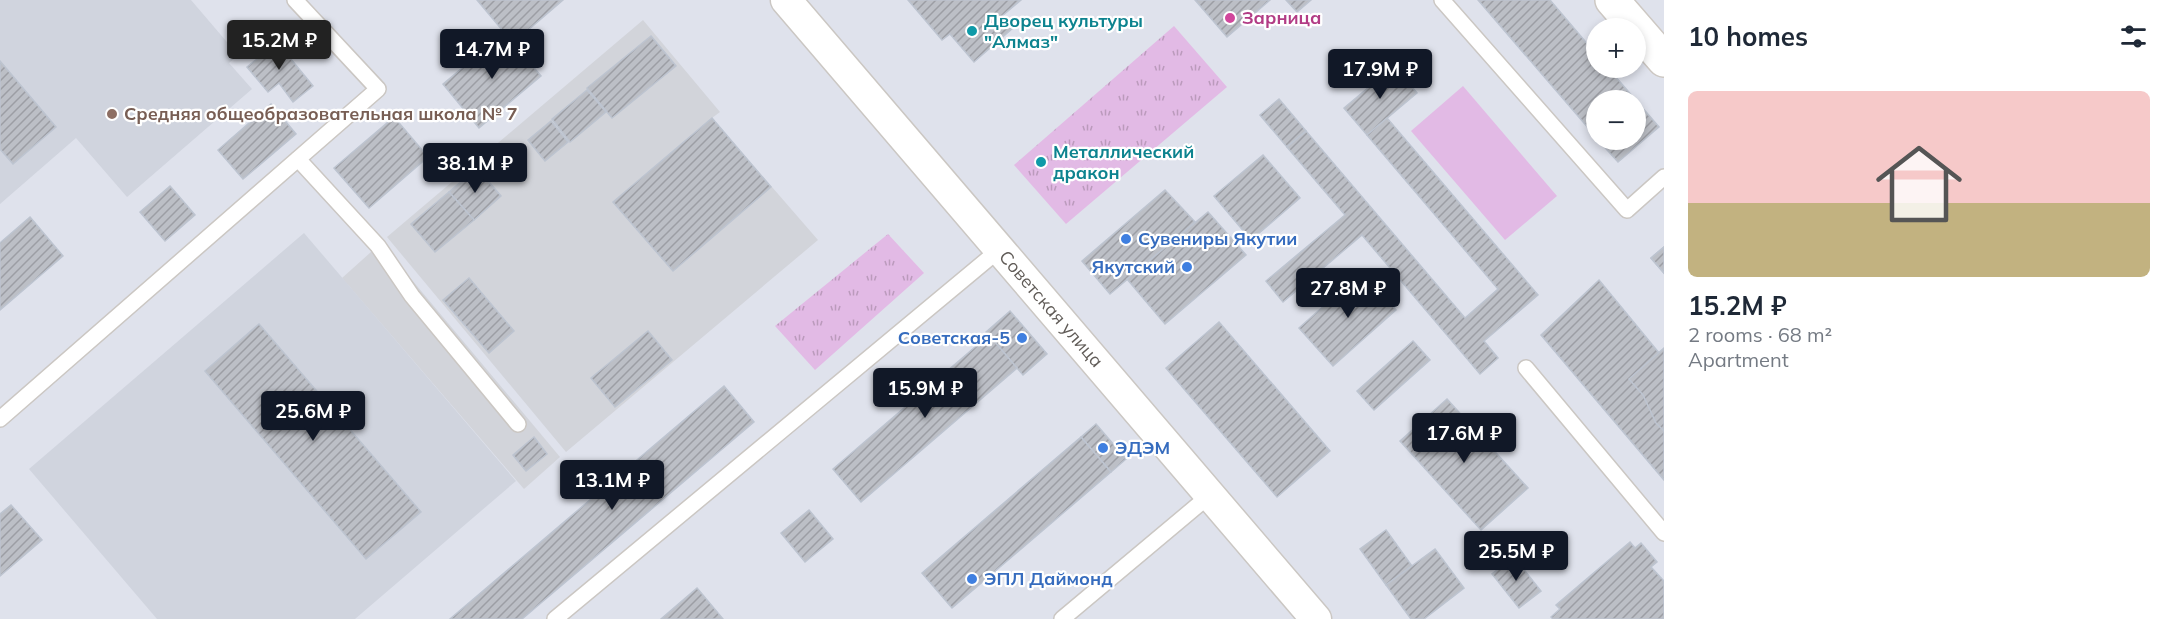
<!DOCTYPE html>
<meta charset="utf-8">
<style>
body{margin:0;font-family:Mulish,sans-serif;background:#f6f6f7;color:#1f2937;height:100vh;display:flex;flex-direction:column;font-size:22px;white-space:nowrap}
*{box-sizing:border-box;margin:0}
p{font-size:20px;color:#747a83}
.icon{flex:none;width:33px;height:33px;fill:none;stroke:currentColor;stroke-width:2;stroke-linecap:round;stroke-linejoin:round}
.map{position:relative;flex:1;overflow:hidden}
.side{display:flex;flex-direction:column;background:#fff;width:510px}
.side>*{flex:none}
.fabs{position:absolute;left:1586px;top:18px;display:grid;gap:12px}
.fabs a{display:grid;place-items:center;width:60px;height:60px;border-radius:50%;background:#fff;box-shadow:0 3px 9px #0003;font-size:30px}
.price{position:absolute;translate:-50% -51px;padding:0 14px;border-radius:6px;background:#111827;color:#fff;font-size:20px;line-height:39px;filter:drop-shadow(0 2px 3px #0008)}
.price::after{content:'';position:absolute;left:50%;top:36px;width:18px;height:14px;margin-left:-9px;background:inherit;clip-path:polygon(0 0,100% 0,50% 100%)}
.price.current{background:#222;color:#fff}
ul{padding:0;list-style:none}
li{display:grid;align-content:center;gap:12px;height:318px;padding:0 24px}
li span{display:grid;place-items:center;height:186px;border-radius:9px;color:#555}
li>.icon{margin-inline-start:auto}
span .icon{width:108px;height:108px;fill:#fffc;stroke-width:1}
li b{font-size:26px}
h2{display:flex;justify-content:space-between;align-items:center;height:72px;padding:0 24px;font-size:26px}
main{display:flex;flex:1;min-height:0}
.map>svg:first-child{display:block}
.industrial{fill:#d2d4da}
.education{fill:#d0d4de}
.grass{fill:url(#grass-tufts)}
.garden{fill:#e2bae5}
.building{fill:url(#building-hatch);stroke:#bdc4d0;stroke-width:1.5}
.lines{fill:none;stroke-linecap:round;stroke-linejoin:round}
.lane-casing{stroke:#cbc7c3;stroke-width:18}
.street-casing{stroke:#cbc7c3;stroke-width:33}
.secondary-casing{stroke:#cdc8c3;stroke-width:36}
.lane{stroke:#fff;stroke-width:15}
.street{stroke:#fff;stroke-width:30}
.secondary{stroke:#fff;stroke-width:33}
.hotel-dot{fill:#d1479c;stroke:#fff;stroke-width:2}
.culture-dot{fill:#0f9aa8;stroke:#fff;stroke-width:2}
.education-dot{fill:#8d6e63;stroke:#fff;stroke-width:2}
.shop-dot{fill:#3f7fe0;stroke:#fff;stroke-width:2}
.labels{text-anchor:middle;stroke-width:4.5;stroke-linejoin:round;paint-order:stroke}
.hotel-label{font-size:18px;font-weight:bold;fill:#b23c85;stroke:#fff;text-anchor:start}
.culture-label{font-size:18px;font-weight:bold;fill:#0d838f;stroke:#fff;text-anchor:start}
.education-label{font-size:18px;font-weight:bold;fill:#785e54;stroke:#fff;text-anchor:start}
.shop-label{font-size:18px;font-weight:bold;fill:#366cbe;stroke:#fff;text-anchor:start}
.street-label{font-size:18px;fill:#615c58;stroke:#fff}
</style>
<main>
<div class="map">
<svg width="1664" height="619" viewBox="0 0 1664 619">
<defs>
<pattern id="grass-tufts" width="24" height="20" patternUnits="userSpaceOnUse" patternTransform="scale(1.5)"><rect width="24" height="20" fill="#e2bae5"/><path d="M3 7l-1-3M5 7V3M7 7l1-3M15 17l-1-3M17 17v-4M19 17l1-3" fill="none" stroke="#bb9abc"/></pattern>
<pattern id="building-hatch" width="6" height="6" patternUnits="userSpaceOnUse" patternTransform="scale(1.5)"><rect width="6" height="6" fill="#bcbfc6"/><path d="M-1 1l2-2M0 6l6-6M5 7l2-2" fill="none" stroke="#9c9ea4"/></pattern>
</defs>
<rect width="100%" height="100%" fill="#dfe2ec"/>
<g class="industrial">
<path d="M 643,20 L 720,112 L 712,118 L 818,240 L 566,452 L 387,237 Z"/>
<path d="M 381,243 L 560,457 L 524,489 L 342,278 Z"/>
</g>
<g class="education">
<path d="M 0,0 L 191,0 L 238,55 L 229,63 L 252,89 L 127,197 L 76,138 L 0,204 Z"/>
<path d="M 304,233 L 516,481 L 355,619 L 157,619 L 29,469 Z"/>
</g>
<g class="grass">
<path d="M 1174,26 L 1227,87 L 1066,224 L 1014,165 Z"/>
<path d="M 888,234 L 924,273 L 815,370 L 775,326 Z"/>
</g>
<path class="garden" d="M 1463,86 L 1557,196 L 1505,240 L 1411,131 Z"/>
<g class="building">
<path d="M 477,0 L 563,0 L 513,43 Z"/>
<path d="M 908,0 L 1021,0 L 1002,16 L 1013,28 L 974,62 L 950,34 L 942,40 Z"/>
<path d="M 1195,0 L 1270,0 L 1227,37 Z"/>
<path d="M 1286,0 L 1311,0 L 1297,12 Z"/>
<path d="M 1478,0 L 1550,0 L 1596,54 L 1596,68 L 1608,68 L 1659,127 L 1618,162 L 1598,140 L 1635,140 L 1635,100 L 1596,100 L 1596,137 Z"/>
<path d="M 504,33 L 541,76 L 479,128 L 443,84 Z"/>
<path d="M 651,36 L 676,66 L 612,118 L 587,88 Z"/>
<path d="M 269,40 L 274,45 L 277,42 L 313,86 L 293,102 L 279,83 L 268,92 L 247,67 L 262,55 L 258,49 Z"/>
<path d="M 0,61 L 56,127 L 13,164 L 0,149 Z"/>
<path d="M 1394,66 L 1417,93 L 1367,135 L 1344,108 Z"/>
<path d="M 587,90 L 606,112 L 570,142 L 552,119 Z"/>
<path d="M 1279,99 L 1306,131 L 1287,147 L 1260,115 Z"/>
<path d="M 271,104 L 296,134 L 243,179 L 218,150 Z"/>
<path d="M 394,117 L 428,157 L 369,208 L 334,168 Z"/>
<path d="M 712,118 L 771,187 L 673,271 L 613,202 Z"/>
<path d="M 1387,118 L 1538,295 L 1484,341 L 1498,358 L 1480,374 L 1362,235 L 1283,302 L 1266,281 L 1345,215 L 1287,147 L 1306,131 L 1465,318 L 1498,289 L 1367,135 Z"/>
<path d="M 551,121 L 568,142 L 545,161 L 528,140 Z"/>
<path d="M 1263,155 L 1300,198 L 1251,240 L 1214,196 Z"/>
<path d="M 477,168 L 501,196 L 474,220 L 449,192 Z"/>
<path d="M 170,186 L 195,215 L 165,241 L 140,212 Z"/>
<path d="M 1165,190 L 1195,222 L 1110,294 L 1082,261 Z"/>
<path d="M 449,192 L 474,220 L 435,252 L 411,224 Z"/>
<path d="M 1208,212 L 1246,255 L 1165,324 L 1127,279 Z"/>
<path d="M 30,217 L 63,256 L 0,310 L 0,243 Z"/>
<path d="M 1664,247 L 1664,273 L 1651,258 Z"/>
<path d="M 1664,247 L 1664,273 L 1651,258 Z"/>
<path d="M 1362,272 L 1396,310 L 1333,366 L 1299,328 Z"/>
<path d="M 469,278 L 514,331 L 489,353 L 443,300 Z"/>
<path d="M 1599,280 L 1664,359 L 1664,480 L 1541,335 Z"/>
<path d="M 1010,311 L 1047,354 L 1023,375 L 986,332 Z"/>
<path d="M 1219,322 L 1330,451 L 1277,497 L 1166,368 Z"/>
<path d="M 259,324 L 421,512 L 366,559 L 205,371 Z"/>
<path d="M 648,331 L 672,360 L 615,407 L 591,378 Z"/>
<path d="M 989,335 L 1017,368 L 861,502 L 833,469 Z"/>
<path d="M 1413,341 L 1430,360 L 1374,410 L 1357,391 Z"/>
<path d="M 1664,348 L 1664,431 L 1656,423 L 1643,395 L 1629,379 Z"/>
<path d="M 724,386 L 754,422 L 522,619 L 450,619 Z"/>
<path d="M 1447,399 L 1528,488 L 1481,530 L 1400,441 Z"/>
<path d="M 1096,424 L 1126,459 L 1111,472 L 1081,437 Z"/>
<path d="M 534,437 L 547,454 L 526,471 L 513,455 Z"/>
<path d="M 1081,437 L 1111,472 L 952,608 L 922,573 Z"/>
<path d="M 11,505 L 42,540 L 0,576 L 0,514 Z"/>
<path d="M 809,510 L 833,539 L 805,562 L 781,533 Z"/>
<path d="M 1386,530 L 1412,566 L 1386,585 L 1360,549 Z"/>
<path d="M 1630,542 L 1635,548 L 1641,543 L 1657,562 L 1651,567 L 1664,581 L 1664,619 L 1553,619 L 1551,617 L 1560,609 L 1556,605 Z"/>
<path d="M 1435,549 L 1464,588 L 1424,619 L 1411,619 L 1386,585 Z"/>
<path d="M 1514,557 L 1541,591 L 1519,608 L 1492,574 Z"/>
<path d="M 697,588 L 723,619 L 661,619 Z"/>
</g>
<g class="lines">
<g class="lane-casing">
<g id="lane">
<path d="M 1442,0 L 1627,210 L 1664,177"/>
<path d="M 298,159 L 378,246 L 412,296 L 518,424"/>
<path d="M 1526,368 L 1664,533"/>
<path d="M 0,419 L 378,89 L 295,0"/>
<path d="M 555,619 L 1000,249"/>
<path d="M 1062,619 L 1210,495"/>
</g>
</g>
<g class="street-casing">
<path id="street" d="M 786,0 L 1316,619"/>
</g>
<g class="secondary-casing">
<path id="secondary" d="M 1612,0 L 1664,60"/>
</g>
<use href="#lane" class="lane"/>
<use href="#street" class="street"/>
<use href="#secondary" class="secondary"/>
</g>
<circle class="hotel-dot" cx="1230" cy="18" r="6"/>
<g class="culture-dot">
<circle cx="972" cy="31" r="6"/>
<circle cx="1041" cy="162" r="6"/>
</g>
<circle class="education-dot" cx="112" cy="114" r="6"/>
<g class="shop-dot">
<circle cx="1126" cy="239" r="6"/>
<circle cx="1187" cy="267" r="6"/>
<circle cx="1022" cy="338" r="6"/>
<circle cx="1103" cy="448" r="6"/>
<circle cx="972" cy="579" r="6"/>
</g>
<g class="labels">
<g class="hotel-label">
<text x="1242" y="24">Зарница</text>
</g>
<g class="culture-label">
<text x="984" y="27">Дворец культуры<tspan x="984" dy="21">"Алмаз"</tspan></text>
<text x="1053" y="158">Металлический<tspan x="1053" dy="21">дракон</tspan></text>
</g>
<g class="education-label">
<text x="124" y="120">Cредняя общеобразовательная школа № 7</text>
</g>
<g class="shop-label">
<text x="1138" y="245">Сувениры Якутии</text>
<text x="1175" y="273" text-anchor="end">Якутский</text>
<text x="1010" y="344" text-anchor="end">Советская-5</text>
<text x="1115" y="454">ЭДЭМ</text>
<text x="984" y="585">ЭПЛ Даймонд</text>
</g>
<g class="street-label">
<text transform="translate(1051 309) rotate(49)" y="6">Советская улица</text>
</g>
</g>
</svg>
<div class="fabs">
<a>+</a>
<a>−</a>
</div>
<b class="price current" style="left:279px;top:71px">15.2M ₽</b>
<b class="price" style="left:492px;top:80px">14.7M ₽</b>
<b class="price" style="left:1380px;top:100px">17.9M ₽</b>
<b class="price" style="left:475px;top:194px">38.1M ₽</b>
<b class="price" style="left:1348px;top:319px">27.8M ₽</b>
<b class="price" style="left:925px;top:419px">15.9M ₽</b>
<b class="price" style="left:313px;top:442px">25.6M ₽</b>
<b class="price" style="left:1464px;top:464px">17.6M ₽</b>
<b class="price" style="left:612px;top:511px">13.1M ₽</b>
<b class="price" style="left:1516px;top:582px">25.5M ₽</b>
</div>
<section class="side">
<h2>10 homes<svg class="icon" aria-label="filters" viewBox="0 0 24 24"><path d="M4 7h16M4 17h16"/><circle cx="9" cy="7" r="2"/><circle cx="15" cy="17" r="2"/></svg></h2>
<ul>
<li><span style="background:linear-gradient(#f6c9c9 60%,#c2b280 0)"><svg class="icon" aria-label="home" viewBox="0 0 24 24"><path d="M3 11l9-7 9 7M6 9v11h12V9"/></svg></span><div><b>15.2M ₽</b><p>2 rooms · 68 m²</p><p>Apartment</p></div></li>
</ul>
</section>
</main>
